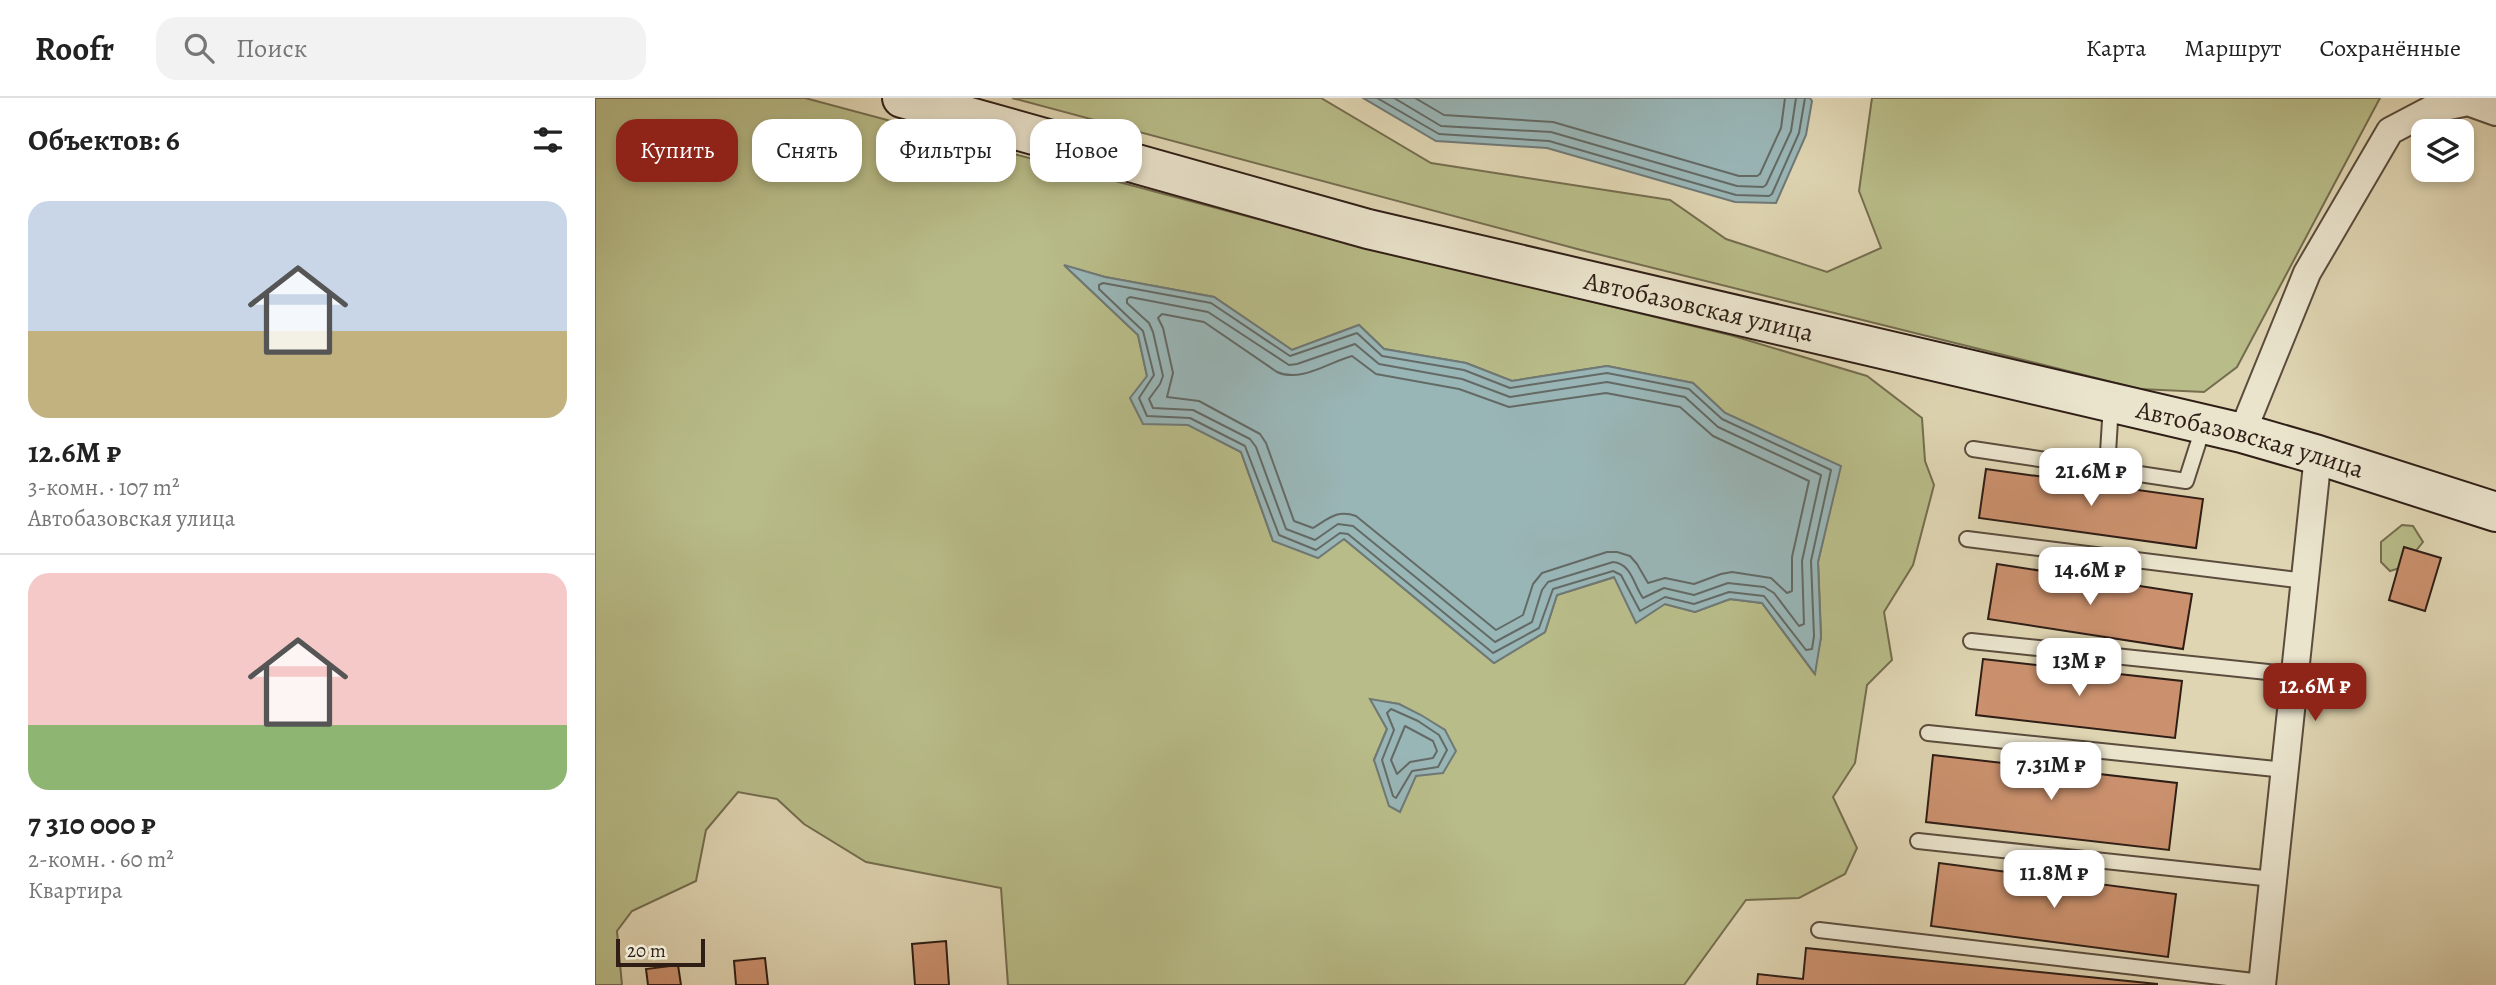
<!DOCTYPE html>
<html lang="ru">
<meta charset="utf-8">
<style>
body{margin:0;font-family:Alegreya,serif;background:#f2f2f2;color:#222;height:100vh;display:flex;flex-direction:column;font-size:26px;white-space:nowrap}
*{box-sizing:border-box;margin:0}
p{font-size:23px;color:#767676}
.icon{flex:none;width:38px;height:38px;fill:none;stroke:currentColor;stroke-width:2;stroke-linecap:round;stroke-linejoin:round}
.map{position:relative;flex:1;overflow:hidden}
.drawer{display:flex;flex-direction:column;background:#fff;width:595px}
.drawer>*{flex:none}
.guide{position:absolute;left:21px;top:21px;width:665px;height:63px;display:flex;gap:14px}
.fabs{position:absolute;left:1816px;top:21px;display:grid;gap:14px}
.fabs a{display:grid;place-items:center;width:63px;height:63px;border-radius:14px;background:#fff;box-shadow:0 4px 10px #0003;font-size:35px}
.scale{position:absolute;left:21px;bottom:18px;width:89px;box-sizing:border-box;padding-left:7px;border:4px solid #2f1e16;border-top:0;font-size:19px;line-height:24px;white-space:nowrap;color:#2f1e16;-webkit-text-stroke:5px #eae4cd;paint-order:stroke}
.price{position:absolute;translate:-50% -60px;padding:0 16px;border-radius:14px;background:#fff;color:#222;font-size:23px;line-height:46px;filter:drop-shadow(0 2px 4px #0008)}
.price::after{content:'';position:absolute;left:50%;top:42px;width:21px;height:16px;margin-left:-10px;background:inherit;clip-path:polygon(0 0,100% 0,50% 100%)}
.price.on{background:#8f2418;color:#fff}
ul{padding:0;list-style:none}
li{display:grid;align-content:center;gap:14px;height:371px;padding:0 28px}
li+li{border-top:2px solid #e0e0e0}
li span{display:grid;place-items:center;height:217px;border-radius:21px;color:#555}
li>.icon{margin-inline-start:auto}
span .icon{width:126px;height:126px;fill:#fffc;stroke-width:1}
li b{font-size:30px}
h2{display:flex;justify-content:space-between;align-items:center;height:84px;padding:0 28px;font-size:30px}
.tag{padding:0 24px;border-radius:21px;background:#fff;box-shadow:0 4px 10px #0003;font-size:24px;line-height:63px}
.tag.on{background:#8f2418;color:#fff}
header{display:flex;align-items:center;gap:42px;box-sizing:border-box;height:98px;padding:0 35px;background:#fff;border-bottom:2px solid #e0e0e0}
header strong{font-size:33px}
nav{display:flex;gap:38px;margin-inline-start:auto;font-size:24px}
.search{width:490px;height:63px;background:#f2f2f2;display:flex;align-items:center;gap:18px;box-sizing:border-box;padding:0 24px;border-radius:21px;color:#767676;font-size:26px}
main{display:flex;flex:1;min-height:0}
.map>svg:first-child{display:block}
.green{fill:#b8bc88;stroke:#746d4f;stroke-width:2;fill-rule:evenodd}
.water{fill:#99b6b7;stroke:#6f7977;stroke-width:2}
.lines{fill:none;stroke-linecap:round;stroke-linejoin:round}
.shore{stroke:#646a66;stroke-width:2}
.building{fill:#cb916e;stroke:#2f1e16;stroke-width:2}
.lane-casing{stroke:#5b4c3d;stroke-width:18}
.street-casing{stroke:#5b4c3d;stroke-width:30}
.secondary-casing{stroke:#2f1e16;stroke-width:42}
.lane{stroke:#eae4cd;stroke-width:14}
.street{stroke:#eae4cd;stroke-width:26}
.secondary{stroke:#eae4cd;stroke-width:38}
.labels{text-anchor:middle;stroke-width:6;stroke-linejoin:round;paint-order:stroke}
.street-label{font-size:26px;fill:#2f1e16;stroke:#eae4cd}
</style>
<header>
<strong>Roofr</strong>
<div class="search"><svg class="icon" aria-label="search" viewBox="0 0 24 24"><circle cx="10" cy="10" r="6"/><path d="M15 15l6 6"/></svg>Поиск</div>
<nav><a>Карта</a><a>Маршрут</a><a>Сохранённые</a></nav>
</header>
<main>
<section class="drawer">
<h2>Объектов: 6<svg class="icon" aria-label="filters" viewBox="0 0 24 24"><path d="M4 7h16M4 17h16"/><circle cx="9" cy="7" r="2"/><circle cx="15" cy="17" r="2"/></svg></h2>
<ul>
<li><span style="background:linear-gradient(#c9d6e8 60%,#c2b280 0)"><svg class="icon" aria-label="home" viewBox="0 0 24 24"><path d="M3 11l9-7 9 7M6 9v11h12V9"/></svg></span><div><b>12.6M ₽</b><p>3-комн. · 107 m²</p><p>Автобазовская улица</p></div></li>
<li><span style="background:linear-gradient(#f6c9c9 70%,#8fb573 0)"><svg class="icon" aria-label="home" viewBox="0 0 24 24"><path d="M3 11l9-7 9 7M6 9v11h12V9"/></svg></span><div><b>7 310 000 ₽</b><p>2-комн. · 60 m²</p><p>Квартира</p></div></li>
</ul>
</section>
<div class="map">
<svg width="1901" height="887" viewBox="0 0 1901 887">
<rect width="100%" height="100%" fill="#dfd5b2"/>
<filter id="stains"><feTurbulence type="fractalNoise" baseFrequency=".00286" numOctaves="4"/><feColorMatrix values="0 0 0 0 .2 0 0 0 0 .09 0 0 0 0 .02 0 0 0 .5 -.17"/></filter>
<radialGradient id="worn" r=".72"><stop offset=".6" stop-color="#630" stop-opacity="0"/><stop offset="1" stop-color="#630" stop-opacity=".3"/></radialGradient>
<g class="green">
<path d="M 0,0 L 210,0 L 729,139 L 1135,237 L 1272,278 L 1327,320 L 1330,363 L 1339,387 L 1318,467 L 1289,514 L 1297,562 L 1272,587 L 1260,665 L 1238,699 L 1262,750 L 1250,776 L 1204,800 L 1151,802 L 1089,887 L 413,887 L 406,790 L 271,764 L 209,726 L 182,701 L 143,694 L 111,732 L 101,783 L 37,813 L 22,833 L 27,887 L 0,887 ZM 470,168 L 510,179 L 619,199 L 697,252 L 764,227 L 789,251 L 871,265 L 917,283 L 1012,268 L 1098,285 L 1130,315 L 1245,368 L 1223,464 L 1226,539 L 1219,575 L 1167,505 L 1135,501 L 1100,514 L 1070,506 L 1020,479 L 962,497 L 950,534 L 899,565 L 749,441 L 678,443 L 646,354 L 593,326 L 548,326 L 552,278 L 543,237 ZM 776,602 L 804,606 L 850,632 L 821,678 L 779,662 L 792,631 Z"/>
<path d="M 417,0 L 726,0 L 836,65 L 1075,102 L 1131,141 L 1232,174 L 1286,150 L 1264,93 L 1277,0 L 1785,0 L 1642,269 L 1609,294 L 1545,291 L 986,152 Z"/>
<path d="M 1807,427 L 1818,428 L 1828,444 L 1808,469 L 1795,473 L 1786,464 L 1786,444 Z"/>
</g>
<g class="water">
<path d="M 768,0 L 1215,0 L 1217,3 L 1211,37 L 1181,105 L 1140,104 L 952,50 L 841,43 Z"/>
<path d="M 469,167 L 510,179 L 619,199 L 697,252 L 764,227 L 789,251 L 871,265 L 917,283 L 1012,268 L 1098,285 L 1130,315 L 1246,368 L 1223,464 L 1226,539 L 1220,576 L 1167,505 L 1135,501 L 1100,514 L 1070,506 L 1041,525 L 1019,479 L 962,497 L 950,534 L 899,565 L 749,441 L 723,460 L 678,443 L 646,354 L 593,327 L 548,326 L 535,300 L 552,278 L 543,237 Z"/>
<path d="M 775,601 L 804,606 L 826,617 L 850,632 L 861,653 L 848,675 L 821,678 L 805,714 L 794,708 L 779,662 L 792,631 Z"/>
</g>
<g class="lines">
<g class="shore">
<path d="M 782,0 L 844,36 L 954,43 L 1141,97 L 1174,98 L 1177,96 L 1204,35 L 1210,0"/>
<path d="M 799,0 L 846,28 L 956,34 L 1142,88 L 1168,89 L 1171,87 L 1196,33 L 1201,0"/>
<path d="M 820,0 L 849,17 L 958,24 L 1144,78 L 1162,78 L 1165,76 L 1186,30 L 1190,0"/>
<path d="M 508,185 L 616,205 L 695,258 L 762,235 L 787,258 L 869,272 L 915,290 L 1012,275 L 1094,291 L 1127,321 L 1236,372 L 1216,463 L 1219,538 L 1217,551 L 1211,552 L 1169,498 L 1134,494 L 1099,506 L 1070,499 L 1045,513 L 1026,477 L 1018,473 L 958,491 L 944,530 L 898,555 L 753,436 L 745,435 L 721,452 L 684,437 L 650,348 L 595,320 L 552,318 L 544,300 L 559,277 L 548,233 L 504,191 L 504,187 Z"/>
<path d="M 535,199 L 613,214 L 694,267 L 702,266 L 760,246 L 784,266 L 867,281 L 915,299 L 1012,284 L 1090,299 L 1123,329 L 1226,377 L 1207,463 L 1209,526 L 1204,528 L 1179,495 L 1169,489 L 1133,485 L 1099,497 L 1069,490 L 1048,500 C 1038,486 1037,466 1018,464 L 953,484 L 947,492 L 937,524 L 900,544 L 758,428 L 743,426 L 720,442 L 691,431 L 661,349 L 655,341 L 598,312 L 558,310 L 554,301 L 565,286 L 568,278 L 558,234 L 554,225 L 532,205 L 532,201 Z"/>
<path d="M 567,216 L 609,224 L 682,274 C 706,285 734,264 757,258 L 781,276 L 864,291 L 914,309 L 1011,295 L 1085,309 L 1118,338 L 1214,383 L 1197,459 L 1197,493 L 1192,495 L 1176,480 L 1137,474 L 1126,476 L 1099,486 L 1070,480 L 1053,485 L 1042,466 L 1035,458 L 1022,454 L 1012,454 L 947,475 L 938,486 L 928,517 L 901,532 L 761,418 C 742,411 733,421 718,430 L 699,423 L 671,345 L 665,336 L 604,303 L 572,299 L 578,275 L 568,230 L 563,220 Z"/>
<path d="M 796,611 L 823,623 L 844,637 L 852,652 L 843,669 L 817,673 L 801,700 L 798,698 L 787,662 L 799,632 L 792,615 Z"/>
<path d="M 810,628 L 838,643 L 842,653 L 838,660 L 815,664 L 802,676 L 796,662 Z"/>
</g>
</g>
<g class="building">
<path d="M 1391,371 L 1608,401 L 1601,450 L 1384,420 Z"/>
<path d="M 1809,449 L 1846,460 L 1830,513 L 1794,502 Z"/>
<path d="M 1402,466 L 1597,496 L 1588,551 L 1393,521 Z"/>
<path d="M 1388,561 L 1587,583 L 1580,640 L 1381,617 Z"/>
<path d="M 1338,657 L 1582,685 L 1574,752 L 1331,724 Z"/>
<path d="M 1344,765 L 1581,796 L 1573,859 L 1336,828 Z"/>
<path d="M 351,843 L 354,887 L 320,887 L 317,846 Z"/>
<path d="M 1211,850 L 1562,886 L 1562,887 L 1162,887 L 1163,876 L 1208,881 Z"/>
<path d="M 170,860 L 173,887 L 141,887 L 139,863 Z"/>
<path d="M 83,867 L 86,887 L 53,887 L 51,871 Z"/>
</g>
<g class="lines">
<g class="lane-casing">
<g id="lane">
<path d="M 1378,351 L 1591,383 L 1609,327"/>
<path d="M 1512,371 L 1516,306"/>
<path d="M 1372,441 L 1710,483"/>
<path d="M 1376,543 L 1701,577"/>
<path d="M 1333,635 L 1690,672"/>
<path d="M 1323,743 L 1678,781"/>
<path d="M 1224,832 L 1667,884"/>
</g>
</g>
<g class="street-casing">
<g id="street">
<path d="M 1647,335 L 1712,175 L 1795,33 L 1835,12 L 1873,4 L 1901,14"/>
<path d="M 1667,887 L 1723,357"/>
</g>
</g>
<g class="secondary-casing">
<g id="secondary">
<path id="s1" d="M 307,0 L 773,131 L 1647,335 L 1723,357 L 1901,414"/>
</g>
</g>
<use href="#lane" class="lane"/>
<use href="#street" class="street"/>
<use href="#secondary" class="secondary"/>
</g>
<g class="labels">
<g class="street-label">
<text dy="9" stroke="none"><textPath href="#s1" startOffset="824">Автобазовская улица</textPath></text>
<text dy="9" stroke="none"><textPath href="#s1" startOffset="1391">Автобазовская улица</textPath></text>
</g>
</g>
<rect width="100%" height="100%" filter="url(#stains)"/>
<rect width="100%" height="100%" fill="url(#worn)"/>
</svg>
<div class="fabs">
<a><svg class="icon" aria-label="layers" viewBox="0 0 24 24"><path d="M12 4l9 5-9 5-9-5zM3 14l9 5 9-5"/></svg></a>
</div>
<div class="scale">20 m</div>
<b class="price" style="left:1496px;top:410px">21.6M ₽</b>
<b class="price" style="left:1495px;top:509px">14.6M ₽</b>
<b class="price" style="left:1484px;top:600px">13M ₽</b>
<b class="price on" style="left:1720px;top:625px">12.6M ₽</b>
<b class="price" style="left:1456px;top:704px">7.31M ₽</b>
<b class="price" style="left:1459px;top:812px">11.8M ₽</b>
<div class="guide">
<a class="tag on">Купить</a>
<a class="tag">Снять</a>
<a class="tag">Фильтры</a>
<a class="tag">Новое</a>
</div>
</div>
</main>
